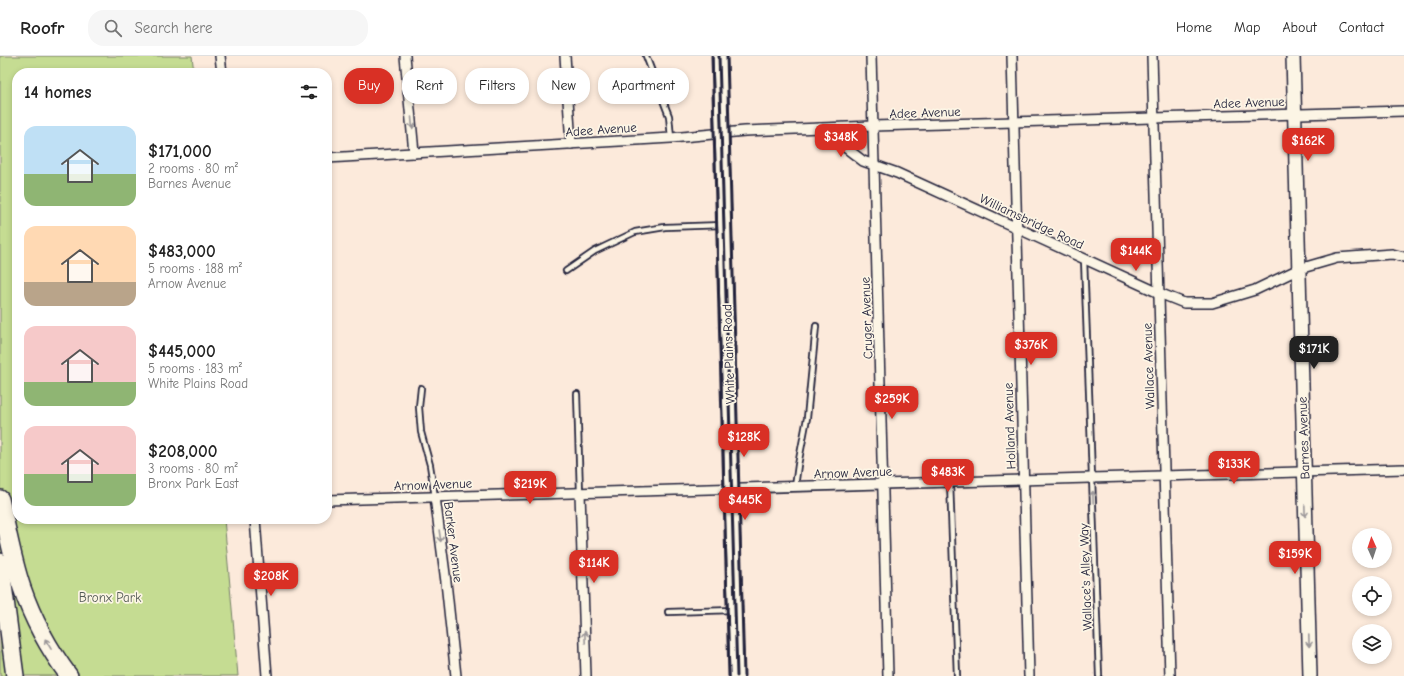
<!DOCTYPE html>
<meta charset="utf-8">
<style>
body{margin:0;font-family:"Comic Neue",sans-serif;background:#f6f6f6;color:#222;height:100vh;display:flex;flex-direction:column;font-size:15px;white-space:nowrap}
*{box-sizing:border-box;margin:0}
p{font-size:13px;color:#767676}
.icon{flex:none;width:22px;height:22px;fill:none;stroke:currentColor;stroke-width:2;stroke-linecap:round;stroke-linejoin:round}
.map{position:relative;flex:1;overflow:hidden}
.sheet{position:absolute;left:12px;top:12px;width:320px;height:456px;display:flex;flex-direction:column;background:#fff;border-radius:16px;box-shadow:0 2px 6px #0003}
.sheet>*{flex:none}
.top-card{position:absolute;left:344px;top:12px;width:380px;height:36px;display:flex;gap:8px}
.needle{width:26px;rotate:357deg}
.fabs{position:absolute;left:1352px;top:472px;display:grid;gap:8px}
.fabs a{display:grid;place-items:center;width:40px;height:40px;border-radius:50%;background:#fff;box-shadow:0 2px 6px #0003;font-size:20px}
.price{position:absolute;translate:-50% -34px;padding:0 9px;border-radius:8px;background:#d93025;color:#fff;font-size:13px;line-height:26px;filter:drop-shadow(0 1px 2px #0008)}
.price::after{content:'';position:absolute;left:50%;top:24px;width:12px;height:9px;margin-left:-6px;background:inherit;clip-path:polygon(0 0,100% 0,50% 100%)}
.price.on{background:#222;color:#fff}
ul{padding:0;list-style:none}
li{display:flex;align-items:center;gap:12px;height:100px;padding:0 12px}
li span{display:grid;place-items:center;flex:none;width:112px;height:80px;border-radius:12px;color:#555}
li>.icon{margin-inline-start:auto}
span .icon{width:48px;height:48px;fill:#fffc;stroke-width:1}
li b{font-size:17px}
h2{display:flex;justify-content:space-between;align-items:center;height:48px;padding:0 12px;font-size:17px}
.chip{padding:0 14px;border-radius:16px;background:#fff;box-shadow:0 2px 6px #0003;font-size:14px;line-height:36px}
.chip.on{background:#d93025;color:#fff}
header{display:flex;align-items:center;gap:24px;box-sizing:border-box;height:56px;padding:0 20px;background:#fff;border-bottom:1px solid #e0e0e0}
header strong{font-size:19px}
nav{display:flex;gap:22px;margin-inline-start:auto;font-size:14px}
.search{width:280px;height:36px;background:#f6f6f6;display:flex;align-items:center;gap:10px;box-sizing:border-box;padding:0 14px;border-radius:16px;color:#767676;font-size:15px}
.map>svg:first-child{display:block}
.green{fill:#c5dc92;stroke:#747f66}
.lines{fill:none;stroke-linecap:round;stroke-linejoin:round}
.lane-casing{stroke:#22223b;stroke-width:8}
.street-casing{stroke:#22223b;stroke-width:12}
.secondary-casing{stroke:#22223b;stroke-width:16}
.highway-casing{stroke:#22223b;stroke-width:20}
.lane{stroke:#fcf5e5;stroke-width:4.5}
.street{stroke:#fcf5e5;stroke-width:9}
.secondary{stroke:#fcf5e5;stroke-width:13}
.highway{stroke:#fcf5e5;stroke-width:17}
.rail{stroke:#22223b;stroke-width:3}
.oneway{stroke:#9a9698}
.labels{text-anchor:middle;stroke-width:3.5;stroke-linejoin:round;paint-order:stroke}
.street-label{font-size:13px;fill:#22223b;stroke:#fcf5e5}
.park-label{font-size:13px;fill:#535a55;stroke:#fcf5e5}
</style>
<header>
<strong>Roofr</strong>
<div class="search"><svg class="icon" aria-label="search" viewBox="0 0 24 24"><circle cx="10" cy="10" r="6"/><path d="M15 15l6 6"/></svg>Search here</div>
<nav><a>Home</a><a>Map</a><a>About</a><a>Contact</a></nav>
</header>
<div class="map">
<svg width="1404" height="620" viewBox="0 0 1404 620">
<rect width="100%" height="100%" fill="#fceadb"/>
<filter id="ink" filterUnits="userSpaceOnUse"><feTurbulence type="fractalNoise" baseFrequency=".025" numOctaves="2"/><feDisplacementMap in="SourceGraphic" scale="8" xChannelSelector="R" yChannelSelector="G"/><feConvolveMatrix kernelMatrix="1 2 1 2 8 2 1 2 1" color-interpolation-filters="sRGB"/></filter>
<g filter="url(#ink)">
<path class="green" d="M 0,0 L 192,0 L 194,17 L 17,17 L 17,463 L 224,463 L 238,620 L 0,620 Z"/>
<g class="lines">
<g class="lane-casing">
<g id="lane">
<path d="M 646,0 L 669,60 L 671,82"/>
<path d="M 1084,203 C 1089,342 1095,481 1099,620"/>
<path d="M 566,215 L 595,195 L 635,176 L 665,171 L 723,169"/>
<path d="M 421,332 L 419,351 L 421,376 L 430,409 L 435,441"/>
<path d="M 577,338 L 580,437"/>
<path d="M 950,426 L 957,620"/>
<path d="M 795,431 L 798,409 L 807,362 L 816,270"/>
<path d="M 668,556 L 734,554"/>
</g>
</g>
<g class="street-casing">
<g id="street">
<path d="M 220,0 L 222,17"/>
<path d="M 405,0 L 414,97"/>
<path d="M 565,0 L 571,88"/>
<path d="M 871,0 L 888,620"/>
<path d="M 1012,0 L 1029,620"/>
<path d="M 1152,0 L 1170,620"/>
<path d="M 820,72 L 863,105 L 897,117 L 1159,237 L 1184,247 L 1212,247 L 1255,234 L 1299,213 L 1337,202 L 1392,198 L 1404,201"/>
<path d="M 327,102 L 671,82 L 745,75 L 873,70 L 1404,55"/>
<path d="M 580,437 L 586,620"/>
<path d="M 435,441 L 446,526 L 456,620"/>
<path d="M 327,444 L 1404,413"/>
<path d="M 255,463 L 267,620"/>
</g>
</g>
<g class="secondary-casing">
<g id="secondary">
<path d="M 720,0 L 737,620"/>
<path d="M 1293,0 L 1310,620"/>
</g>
</g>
<g class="highway-casing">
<g id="highway">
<path d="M 0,443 C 7,472 12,503 22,532 C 33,564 49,593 69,620"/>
<path d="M 0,506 L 15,620"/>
</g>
</g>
<use href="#lane" class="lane"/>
<use href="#street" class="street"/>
<use href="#secondary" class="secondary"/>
<use href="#highway" class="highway"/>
<g class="rail">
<path d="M 712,0 L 729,620"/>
<path d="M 719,0 L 737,620"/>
<path d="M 727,0 L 744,620"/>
</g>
</g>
<defs><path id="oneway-shaft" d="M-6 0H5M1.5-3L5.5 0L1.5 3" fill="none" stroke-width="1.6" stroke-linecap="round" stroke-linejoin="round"/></defs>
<g class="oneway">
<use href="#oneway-shaft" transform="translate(412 67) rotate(85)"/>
<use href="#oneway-shaft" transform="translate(1093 441) rotate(-92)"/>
<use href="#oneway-shaft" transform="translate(1305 455) rotate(88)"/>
<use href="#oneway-shaft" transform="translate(440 480) rotate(82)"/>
<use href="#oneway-shaft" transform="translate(585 581) rotate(-92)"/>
<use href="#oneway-shaft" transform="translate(1309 585) rotate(88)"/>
<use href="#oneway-shaft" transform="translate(48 588) rotate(-121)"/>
</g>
</g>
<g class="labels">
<g class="street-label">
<text transform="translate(1249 46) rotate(-2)" y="5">Adee Avenue</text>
<text transform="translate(925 56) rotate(-2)" y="5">Adee Avenue</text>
<text transform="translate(601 73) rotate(-4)" y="5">Adee Avenue</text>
<text transform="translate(1032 165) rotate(25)" y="5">Williamsbridge Road</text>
<text transform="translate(866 262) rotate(-92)" y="5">Cruger Avenue</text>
<text transform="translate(728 298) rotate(-92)" y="5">White Plains Road</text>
<text transform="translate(1148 310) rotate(-92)" y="5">Wallace Avenue</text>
<text transform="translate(1009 370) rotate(-92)" y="5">Holland Avenue</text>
<text transform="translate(1303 382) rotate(-92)" y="5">Barnes Avenue</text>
<text transform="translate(853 416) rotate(-2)" y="5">Arnow Avenue</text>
<text transform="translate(433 428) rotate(-2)" y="5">Arnow Avenue</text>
<text transform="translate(454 486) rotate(83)" y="5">Barker Avenue</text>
<text transform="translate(1085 521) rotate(-92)" y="5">Wallace's Alley Way</text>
</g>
<g class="park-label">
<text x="110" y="546">Bronx Park</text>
</g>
</g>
</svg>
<div class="fabs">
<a><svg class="needle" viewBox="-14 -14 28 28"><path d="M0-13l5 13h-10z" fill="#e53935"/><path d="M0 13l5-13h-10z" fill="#767676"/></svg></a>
<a><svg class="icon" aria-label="locate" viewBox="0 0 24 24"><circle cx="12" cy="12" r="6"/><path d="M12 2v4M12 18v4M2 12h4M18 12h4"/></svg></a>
<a><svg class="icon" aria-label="layers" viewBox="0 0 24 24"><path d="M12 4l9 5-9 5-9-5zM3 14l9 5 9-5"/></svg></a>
</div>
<b class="price" style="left:841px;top:102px">$348K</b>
<b class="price" style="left:1308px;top:106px">$162K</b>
<b class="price" style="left:1136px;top:216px">$144K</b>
<b class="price" style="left:1031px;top:310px">$376K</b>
<b class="price on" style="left:1314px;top:314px">$171K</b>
<b class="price" style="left:892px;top:364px">$259K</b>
<b class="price" style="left:744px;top:402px">$128K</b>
<b class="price" style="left:1234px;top:429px">$133K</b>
<b class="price" style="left:948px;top:437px">$483K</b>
<b class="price" style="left:530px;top:449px">$219K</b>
<b class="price" style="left:745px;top:465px">$445K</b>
<b class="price" style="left:1295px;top:519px">$159K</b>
<b class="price" style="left:594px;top:528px">$114K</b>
<b class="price" style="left:271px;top:541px">$208K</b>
<div class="top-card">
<a class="chip on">Buy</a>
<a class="chip">Rent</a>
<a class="chip">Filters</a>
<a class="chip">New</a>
<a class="chip">Apartment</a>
</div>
<section class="sheet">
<h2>14 homes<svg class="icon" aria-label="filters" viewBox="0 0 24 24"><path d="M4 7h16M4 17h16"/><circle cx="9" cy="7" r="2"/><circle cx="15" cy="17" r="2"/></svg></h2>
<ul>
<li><span style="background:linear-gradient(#bfe0f5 60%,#8fb573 0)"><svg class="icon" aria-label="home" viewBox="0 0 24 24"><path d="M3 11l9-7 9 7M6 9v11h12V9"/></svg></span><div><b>$171,000</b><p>2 rooms · 80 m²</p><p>Barnes Avenue</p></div></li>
<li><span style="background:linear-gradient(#ffd9b3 70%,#b9a48a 0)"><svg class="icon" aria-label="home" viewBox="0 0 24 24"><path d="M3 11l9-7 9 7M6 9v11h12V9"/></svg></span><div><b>$483,000</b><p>5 rooms · 188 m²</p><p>Arnow Avenue</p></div></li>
<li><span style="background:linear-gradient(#f6c9c9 70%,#8fb573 0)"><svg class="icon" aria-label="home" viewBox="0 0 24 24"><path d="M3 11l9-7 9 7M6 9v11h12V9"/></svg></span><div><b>$445,000</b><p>5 rooms · 183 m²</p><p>White Plains Road</p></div></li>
<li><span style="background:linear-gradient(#f6c9c9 60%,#8fb573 0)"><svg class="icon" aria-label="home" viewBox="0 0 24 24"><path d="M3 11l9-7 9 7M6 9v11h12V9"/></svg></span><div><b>$208,000</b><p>3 rooms · 80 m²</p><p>Bronx Park East</p></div></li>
</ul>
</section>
</div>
